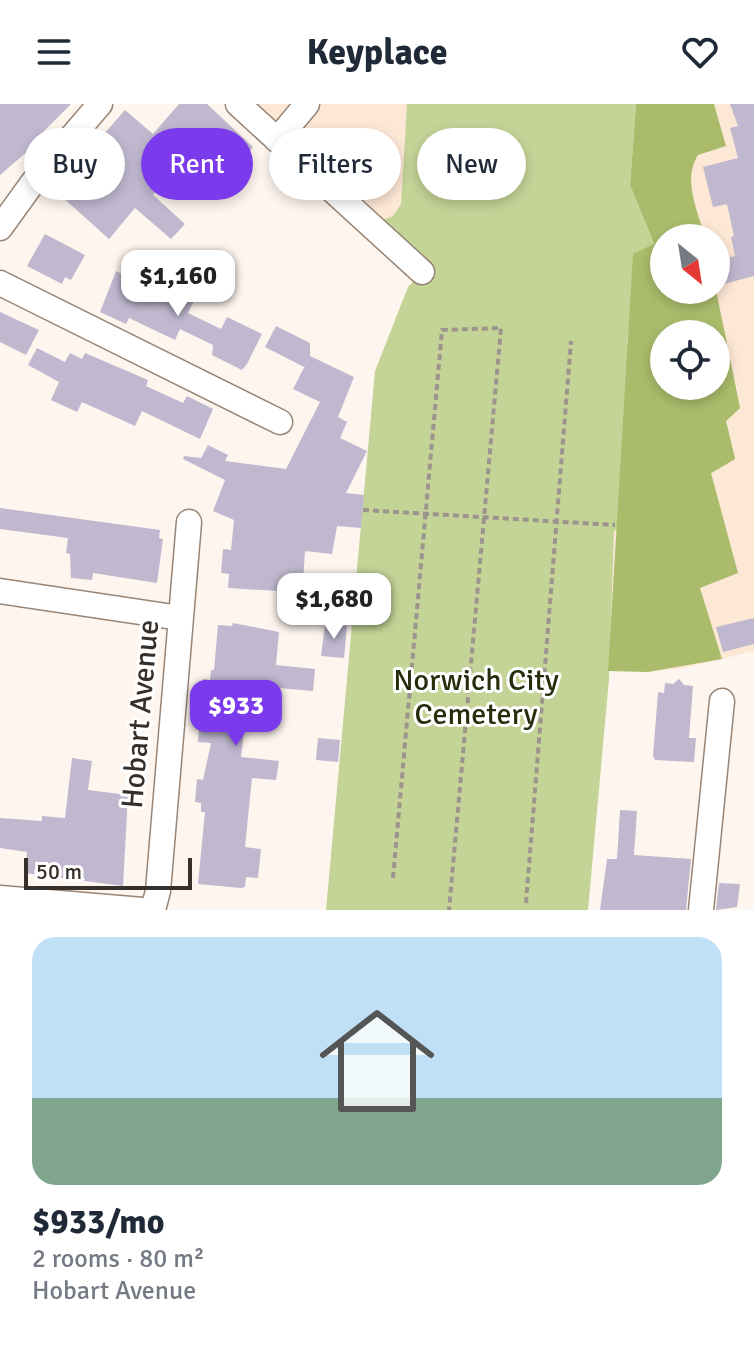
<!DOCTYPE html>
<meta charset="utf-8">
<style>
body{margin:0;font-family:Signika,sans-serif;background:#f2f2f3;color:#1f2937;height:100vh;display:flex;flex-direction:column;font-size:30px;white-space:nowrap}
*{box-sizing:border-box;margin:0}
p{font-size:26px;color:#747a83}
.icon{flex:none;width:44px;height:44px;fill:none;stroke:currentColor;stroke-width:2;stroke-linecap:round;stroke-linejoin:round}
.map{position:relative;height:806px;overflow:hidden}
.details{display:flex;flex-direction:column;background:#fff;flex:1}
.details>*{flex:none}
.banner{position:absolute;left:24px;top:24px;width:706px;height:72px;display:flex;gap:16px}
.needle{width:52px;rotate:150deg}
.tools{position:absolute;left:650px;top:120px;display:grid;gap:16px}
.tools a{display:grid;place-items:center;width:80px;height:80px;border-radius:50%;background:#fff;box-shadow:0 4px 12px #0003;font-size:40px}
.scale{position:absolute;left:24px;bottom:20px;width:168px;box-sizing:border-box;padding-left:8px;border:4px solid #372f29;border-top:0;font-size:22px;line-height:28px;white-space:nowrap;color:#372f29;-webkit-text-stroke:6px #fff;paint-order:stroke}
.price{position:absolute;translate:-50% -68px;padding:0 18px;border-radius:16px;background:#fff;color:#222;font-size:26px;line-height:52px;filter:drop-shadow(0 2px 4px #0008)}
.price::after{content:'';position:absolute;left:50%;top:48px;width:24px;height:18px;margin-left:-12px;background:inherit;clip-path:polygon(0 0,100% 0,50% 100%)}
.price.active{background:#7c3aed;color:#fff}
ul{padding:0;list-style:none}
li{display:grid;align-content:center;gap:16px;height:424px;padding:0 32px}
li+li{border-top:2px solid #e0e1e3}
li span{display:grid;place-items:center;height:248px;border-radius:24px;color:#555}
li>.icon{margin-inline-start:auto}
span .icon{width:144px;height:144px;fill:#fffc;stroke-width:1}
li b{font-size:34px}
.chip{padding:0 28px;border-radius:36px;background:#fff;box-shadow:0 4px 12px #0003;font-size:28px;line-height:72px}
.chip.active{background:#7c3aed;color:#fff}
header{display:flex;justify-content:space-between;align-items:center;height:104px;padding:0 32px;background:#fff;font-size:36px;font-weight:800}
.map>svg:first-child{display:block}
.built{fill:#fde7d5;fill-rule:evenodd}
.green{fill:#c4d396;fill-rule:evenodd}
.forest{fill:#aabc6c;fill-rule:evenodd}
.building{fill:#bfb8cf}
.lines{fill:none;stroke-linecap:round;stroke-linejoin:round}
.street-casing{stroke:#988576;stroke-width:27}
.path{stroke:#9c948d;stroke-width:4;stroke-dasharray:6 4;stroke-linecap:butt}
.street{stroke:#fff;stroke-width:24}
.labels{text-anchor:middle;stroke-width:6;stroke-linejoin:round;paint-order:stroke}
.park-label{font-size:30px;fill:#262d0b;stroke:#fff}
.street-label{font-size:30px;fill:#372f29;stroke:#fff}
</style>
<header><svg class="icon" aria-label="menu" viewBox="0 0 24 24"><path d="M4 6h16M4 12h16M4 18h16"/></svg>Keyplace<svg class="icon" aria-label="heart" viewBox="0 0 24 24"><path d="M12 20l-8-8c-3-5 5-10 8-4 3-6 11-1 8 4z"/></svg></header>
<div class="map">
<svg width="754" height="806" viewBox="0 0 754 806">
<rect width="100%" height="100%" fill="#fef5ee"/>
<g class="built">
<path d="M 252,0 L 407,0 L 401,100 L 393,112 L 382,116 Z"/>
<path d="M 636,0 L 754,0 L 754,547 L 685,564 L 648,568 L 609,567 L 614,426 L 726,317 L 720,212 L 627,242 ZM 664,134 L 716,134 L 716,186 L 664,186 Z"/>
</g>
<path class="green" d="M 407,0 L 636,0 L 630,81 L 654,141 L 633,151 L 634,176 L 627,241 L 721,212 L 740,304 L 726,317 L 735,355 L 614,427 L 609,575 L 588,806 L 326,806 L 375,267 L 408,183 L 429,161 L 382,116 L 393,112 L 401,100 ZM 664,230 L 716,230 L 716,282 L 664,282 Z"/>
<path class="forest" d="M 636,0 L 714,0 L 726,42 L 698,51 C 682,77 698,106 705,134 L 664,134 L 664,186 L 716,186 L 740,304 L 726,317 L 735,355 L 711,369 L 738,469 L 700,484 L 722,555 L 648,568 L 608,567 L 633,150 L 654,140 L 630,81 ZM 664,230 L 716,230 L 716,282 L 664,282 Z"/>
<g class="building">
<path d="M 0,0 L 71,0 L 40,31 L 43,34 L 0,71 Z"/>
<path d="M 179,0 L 207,0 L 253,43 L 212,89 L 166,48 L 146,76 L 157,86 L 153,91 L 185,120 L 171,135 L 135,104 L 109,135 L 61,92 L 92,55 L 107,33 L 104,30 L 125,6 L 153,30 Z"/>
<path d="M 730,0 L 754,0 L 754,172 L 716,182 L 716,157 L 735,152 L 731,133 L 734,132 L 727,100 L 713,103 L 703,63 L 738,54 L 730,24 L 738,22 Z"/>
<path d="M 45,130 L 85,151 L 71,176 L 65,173 L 62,180 L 27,162 Z"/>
<path d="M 116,167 L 159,189 L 166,179 L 196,193 L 188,209 L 221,225 L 227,213 L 262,230 L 247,260 L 242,266 L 212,251 L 213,241 L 180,225 L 175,236 L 129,214 L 126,220 L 100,208 Z"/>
<path d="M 0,208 L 39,226 L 26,251 L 0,238 Z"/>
<path d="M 276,222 L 310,239 L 310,252 L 354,273 L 338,313 L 347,318 L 340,334 L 367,347 L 346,389 L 364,391 L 361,424 L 337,422 L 332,450 L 305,447 L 303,478 L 279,476 L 278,487 L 228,484 L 229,470 L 221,469 L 223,445 L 231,446 L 234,416 L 213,407 L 225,376 L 183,355 L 184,352 L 201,354 L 208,341 L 228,351 L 225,357 L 286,365 L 320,298 L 293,285 L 308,256 L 304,263 L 265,243 Z"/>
<path d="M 37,244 L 65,258 L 70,249 L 82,255 L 85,249 L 148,276 L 146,282 L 183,299 L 187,292 L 213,305 L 200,335 L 142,307 L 135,322 L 82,298 L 77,308 L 51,296 L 59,278 L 28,261 Z"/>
<path d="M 0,404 L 160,426 L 159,434 L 163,435 L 157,479 L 93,469 L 92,476 L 71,474 L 70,450 L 66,449 L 68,434 L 0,425 Z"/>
<path d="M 754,514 L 754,540 L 723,548 L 716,523 Z"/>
<path d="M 233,519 L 279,528 L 276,561 L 315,565 L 313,587 L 268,583 L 267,591 L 262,590 L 261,601 L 247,600 L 241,653 L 279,657 L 276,676 L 252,674 L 245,743 L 261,745 L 258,774 L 246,773 L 245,783 L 241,784 L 198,780 L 205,708 L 201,708 L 201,699 L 195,698 L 197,675 L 203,676 L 211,639 L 198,638 L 203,575 L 210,576 L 211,566 L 214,566 L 218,521 L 232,522 Z"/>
<path d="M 325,520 L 347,522 L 344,554 L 321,552 Z"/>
<path d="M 679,575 L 684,581 L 693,582 L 689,634 L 696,634 L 694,658 L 655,656 L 653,652 L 658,588 L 664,589 L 665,579 L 673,580 Z"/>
<path d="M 318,634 L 340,636 L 338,658 L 316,656 Z"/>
<path d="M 72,654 L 92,657 L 88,686 L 128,691 L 123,782 L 25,769 L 27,748 L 0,744 L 0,714 L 42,717 L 42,712 L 65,714 Z"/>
<path d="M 620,706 L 637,707 L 634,751 L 691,755 L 686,806 L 600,806 L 607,755 L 617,755 Z"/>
<path d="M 719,779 L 740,780 L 737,803 L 716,806 Z"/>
</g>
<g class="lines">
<g class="street-casing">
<g id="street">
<path d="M 238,0 L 422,168"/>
<path d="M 277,36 L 307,0"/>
<path d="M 0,124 L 34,77 L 100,0"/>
<path d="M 0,179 L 280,318"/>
<path d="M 0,487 L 180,514"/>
<path d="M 0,794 L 143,806"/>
<path d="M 153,806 L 158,787 L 189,418"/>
<path d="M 701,806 L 722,597"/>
</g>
</g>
<g class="path">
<path d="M 363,406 L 615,421"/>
<path d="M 393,774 L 442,226 L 501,224 L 449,806"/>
<path d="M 526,799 L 571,237"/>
</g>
<use href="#street" class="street"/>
</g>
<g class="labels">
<g class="park-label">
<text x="476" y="586">Norwich City<tspan x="476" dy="34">Cemetery</tspan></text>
</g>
<g class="street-label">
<text transform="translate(140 610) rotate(-85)" y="10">Hobart Avenue</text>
</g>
</g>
</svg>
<div class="tools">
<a><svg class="needle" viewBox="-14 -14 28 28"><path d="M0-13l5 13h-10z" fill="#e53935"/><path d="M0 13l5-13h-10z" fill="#747a83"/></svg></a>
<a><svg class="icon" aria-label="locate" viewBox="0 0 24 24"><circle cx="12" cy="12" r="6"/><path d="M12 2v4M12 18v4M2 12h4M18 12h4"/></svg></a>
</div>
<div class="scale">50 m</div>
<b class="price" style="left:178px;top:214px">$1,160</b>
<b class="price" style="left:334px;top:537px">$1,680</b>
<b class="price active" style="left:236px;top:644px">$933</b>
<div class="banner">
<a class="chip">Buy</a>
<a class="chip active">Rent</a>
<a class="chip">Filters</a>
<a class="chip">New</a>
</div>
</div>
<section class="details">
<ul>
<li><span style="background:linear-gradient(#bfe0f5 65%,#7fa58c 0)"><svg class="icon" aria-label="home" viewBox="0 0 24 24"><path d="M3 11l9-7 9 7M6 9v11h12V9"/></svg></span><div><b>$933/mo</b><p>2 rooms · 80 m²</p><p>Hobart Avenue</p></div></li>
</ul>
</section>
